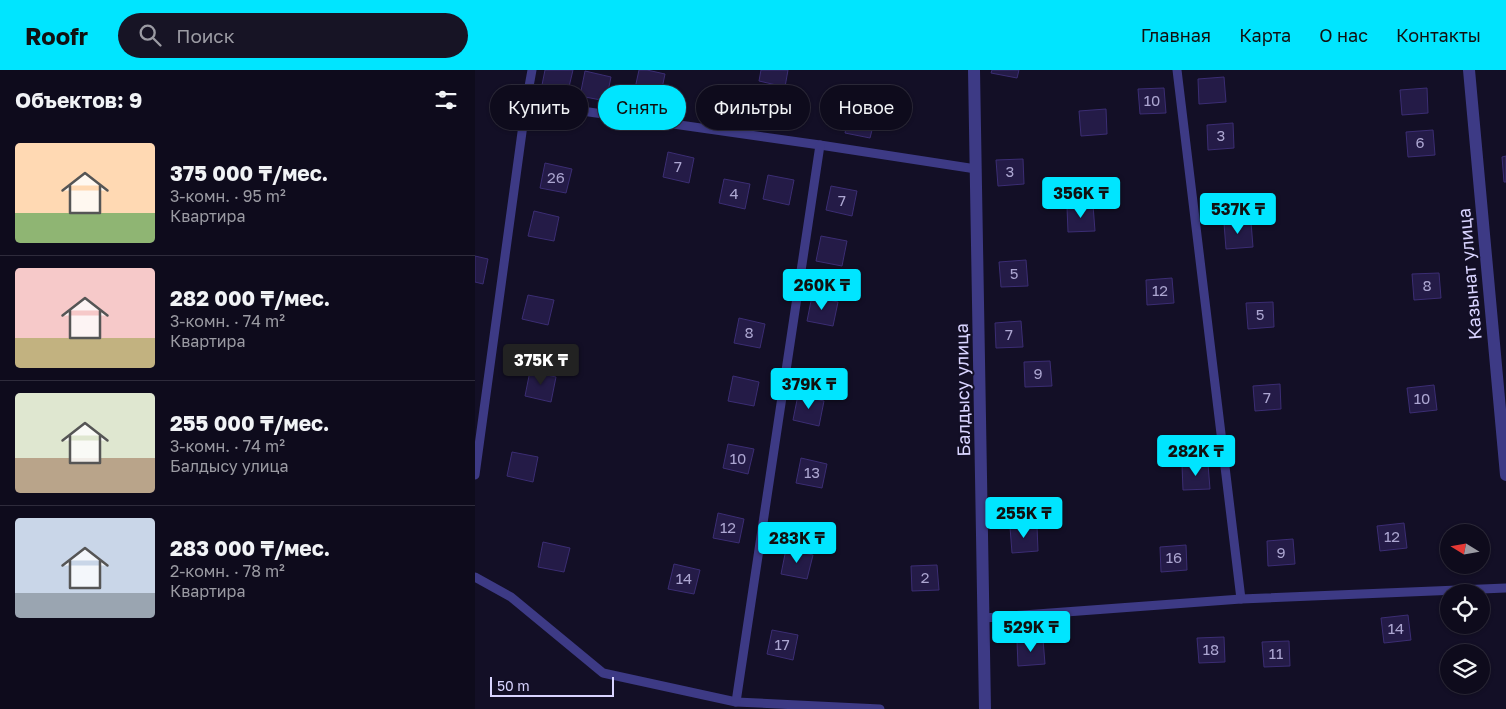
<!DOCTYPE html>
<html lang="ru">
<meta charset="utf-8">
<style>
body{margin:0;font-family:"Golos Text",sans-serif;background:#171425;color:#f1f3f6;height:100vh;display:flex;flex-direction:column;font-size:19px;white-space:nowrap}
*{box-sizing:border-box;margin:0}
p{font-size:16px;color:#9b9ba3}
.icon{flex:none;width:28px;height:28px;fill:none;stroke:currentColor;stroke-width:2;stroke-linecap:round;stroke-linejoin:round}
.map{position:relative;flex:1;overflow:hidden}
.side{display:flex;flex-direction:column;background:#0e0b1c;width:475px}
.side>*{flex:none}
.hud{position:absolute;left:15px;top:15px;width:475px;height:45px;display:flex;gap:10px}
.needle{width:32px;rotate:281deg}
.controls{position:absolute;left:965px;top:454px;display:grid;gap:10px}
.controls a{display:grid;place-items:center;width:50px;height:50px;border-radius:50%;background:#0e0b1c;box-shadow:0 1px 4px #0004,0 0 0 1px #2e2b3b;font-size:25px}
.scale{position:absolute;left:15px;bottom:12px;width:124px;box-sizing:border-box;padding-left:5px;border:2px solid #d9d4ff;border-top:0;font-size:14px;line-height:18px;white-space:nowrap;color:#d9d4ff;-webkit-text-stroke:4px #130f26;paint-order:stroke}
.price{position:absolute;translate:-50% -42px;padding:0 11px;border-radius:5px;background:#00e5ff;color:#111;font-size:16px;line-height:32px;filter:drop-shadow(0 1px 2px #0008)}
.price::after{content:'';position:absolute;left:50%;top:30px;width:15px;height:11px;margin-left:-8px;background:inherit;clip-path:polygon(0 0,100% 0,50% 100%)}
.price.selected{background:#222;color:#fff}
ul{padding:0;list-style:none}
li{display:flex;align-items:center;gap:15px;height:125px;padding:0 15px}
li+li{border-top:1px solid #2e2b3b}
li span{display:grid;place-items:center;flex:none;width:140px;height:100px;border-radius:5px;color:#555}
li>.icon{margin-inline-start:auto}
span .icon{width:60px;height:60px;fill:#fffc;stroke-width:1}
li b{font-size:21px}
h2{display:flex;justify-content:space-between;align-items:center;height:60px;padding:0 15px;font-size:21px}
.chip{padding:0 18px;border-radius:22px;background:#0e0b1c;box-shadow:0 1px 4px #0004,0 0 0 1px #2e2b3b;font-size:18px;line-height:45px}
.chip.selected{background:#00e5ff;color:#111}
header{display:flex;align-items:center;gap:30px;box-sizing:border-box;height:70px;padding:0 25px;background:#00e5ff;color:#111}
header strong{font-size:24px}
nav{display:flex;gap:28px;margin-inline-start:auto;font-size:18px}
.search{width:350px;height:45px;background:#171425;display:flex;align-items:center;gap:12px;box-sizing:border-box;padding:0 18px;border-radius:28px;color:#9b9ba3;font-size:19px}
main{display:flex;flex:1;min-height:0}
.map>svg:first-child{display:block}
.building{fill:#241b47;stroke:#3b2d73}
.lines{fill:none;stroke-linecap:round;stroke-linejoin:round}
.lane{stroke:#3d3a85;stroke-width:9}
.street{stroke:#3d3a85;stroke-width:12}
.labels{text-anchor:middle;stroke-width:4;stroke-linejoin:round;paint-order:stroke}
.number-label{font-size:15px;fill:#aca6d1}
.street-label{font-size:18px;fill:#d9d4ff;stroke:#130f26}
</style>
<header>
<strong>Roofr</strong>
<div class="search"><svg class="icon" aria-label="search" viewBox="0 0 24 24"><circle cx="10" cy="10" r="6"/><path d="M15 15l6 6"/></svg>Поиск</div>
<nav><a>Главная</a><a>Карта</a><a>О нас</a><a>Контакты</a></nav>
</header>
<main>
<section class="side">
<h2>Объектов: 9<svg class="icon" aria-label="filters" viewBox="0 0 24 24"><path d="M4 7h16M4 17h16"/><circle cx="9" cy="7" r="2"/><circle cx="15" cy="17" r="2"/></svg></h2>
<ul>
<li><span style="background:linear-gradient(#ffd9b3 70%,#8fb573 0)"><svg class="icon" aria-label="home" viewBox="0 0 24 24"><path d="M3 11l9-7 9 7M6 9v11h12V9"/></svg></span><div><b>375 000 ₸/мес.</b><p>3-комн. · 95 m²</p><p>Квартира</p></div></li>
<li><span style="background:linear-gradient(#f6c9c9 70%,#c2b280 0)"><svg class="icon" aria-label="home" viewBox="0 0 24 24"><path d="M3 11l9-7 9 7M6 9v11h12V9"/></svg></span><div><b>282 000 ₸/мес.</b><p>3-комн. · 74 m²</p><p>Квартира</p></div></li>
<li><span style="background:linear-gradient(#dfe7d0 65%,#b9a48a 0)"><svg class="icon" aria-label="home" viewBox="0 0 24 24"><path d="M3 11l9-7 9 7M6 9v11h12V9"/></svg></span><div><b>255 000 ₸/мес.</b><p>3-комн. · 74 m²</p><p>Балдысу улица</p></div></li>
<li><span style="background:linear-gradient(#c9d6e8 75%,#9aa5b1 0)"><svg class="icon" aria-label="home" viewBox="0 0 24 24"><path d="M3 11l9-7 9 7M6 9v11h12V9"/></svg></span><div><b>283 000 ₸/мес.</b><p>2-комн. · 78 m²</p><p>Квартира</p></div></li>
</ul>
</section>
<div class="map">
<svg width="1031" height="639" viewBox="0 0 1031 639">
<rect width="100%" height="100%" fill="#130f26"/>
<g class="building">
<path d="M 70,0 L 98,0 L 93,21 L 67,15 Z"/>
<path d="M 164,0 L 172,0 L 190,4 L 185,28 L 159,23 Z"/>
<path d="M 286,0 L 313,0 L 310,17 L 284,11 Z"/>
<path d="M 517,0 L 544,0 L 542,8 L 516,3 Z"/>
<path d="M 110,1 L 136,7 L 131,31 L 105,26 Z"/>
<path d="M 749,7 L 751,32 L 724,34 L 723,9 Z"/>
<path d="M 689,18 L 691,43 L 665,44 L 663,19 Z"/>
<path d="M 952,18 L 953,43 L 927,45 L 925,20 Z"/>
<path d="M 375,38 L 401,44 L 395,68 L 370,63 Z"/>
<path d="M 631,39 L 632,64 L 606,66 L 604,41 Z"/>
<path d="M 758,53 L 759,78 L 733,80 L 732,55 Z"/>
<path d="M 958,60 L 960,85 L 933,87 L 931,62 Z"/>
<path d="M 193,82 L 219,88 L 214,113 L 188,107 Z"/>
<path d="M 1031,86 L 1031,112 L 1029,112 L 1027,87 Z"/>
<path d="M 548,89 L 549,114 L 523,116 L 521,90 Z"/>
<path d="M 70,93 L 97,99 L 91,123 L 65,118 Z"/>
<path d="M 293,105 L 319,110 L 314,135 L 288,129 Z"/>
<path d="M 249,109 L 275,114 L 270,139 L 244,133 Z"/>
<path d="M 356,116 L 382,121 L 377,146 L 351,140 Z"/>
<path d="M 618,135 L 620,161 L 593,162 L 592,137 Z"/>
<path d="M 59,141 L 84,147 L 79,171 L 53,166 Z"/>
<path d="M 776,152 L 778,177 L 751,179 L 749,153 Z"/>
<path d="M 346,166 L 372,171 L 367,196 L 341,191 Z"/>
<path d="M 0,186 L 13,189 L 8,214 L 0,212 Z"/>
<path d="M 551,190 L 553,216 L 526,217 L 524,192 Z"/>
<path d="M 964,203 L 966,228 L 939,230 L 937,204 Z"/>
<path d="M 697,208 L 699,233 L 672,235 L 671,210 Z"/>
<path d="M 53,225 L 79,230 L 73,255 L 47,249 Z"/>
<path d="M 337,226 L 363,232 L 358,256 L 332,251 Z"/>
<path d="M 798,232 L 799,257 L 773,259 L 771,233 Z"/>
<path d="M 264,248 L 290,254 L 285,278 L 259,273 Z"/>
<path d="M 546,251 L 548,277 L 521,278 L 520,253 Z"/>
<path d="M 575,291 L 577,316 L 550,317 L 549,292 Z"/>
<path d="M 55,301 L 81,307 L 76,332 L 50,326 Z"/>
<path d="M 258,306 L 284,312 L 279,336 L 253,331 Z"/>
<path d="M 805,314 L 806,339 L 780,341 L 778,316 Z"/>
<path d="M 959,315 L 962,340 L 935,343 L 932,318 Z"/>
<path d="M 323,325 L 349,331 L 344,356 L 318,350 Z"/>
<path d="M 253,374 L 279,379 L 273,404 L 248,398 Z"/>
<path d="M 37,382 L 63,387 L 58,412 L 32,406 Z"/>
<path d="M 326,388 L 352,394 L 347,418 L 321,413 Z"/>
<path d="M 733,394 L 735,419 L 708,420 L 707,395 Z"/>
<path d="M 243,443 L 269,449 L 264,473 L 238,468 Z"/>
<path d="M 929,453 L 932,478 L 905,481 L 902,456 Z"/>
<path d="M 562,456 L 563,481 L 537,483 L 535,457 Z"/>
<path d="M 818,469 L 820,494 L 793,496 L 792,471 Z"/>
<path d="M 68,472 L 95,478 L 89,502 L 63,497 Z"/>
<path d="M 711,475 L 712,500 L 686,502 L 685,477 Z"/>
<path d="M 311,479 L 338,485 L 332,509 L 306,504 Z"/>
<path d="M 199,494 L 225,500 L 219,524 L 193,519 Z"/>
<path d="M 462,495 L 464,520 L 437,521 L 436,496 Z"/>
<path d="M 933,545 L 936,570 L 909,573 L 906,548 Z"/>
<path d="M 297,560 L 323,565 L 318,590 L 292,584 Z"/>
<path d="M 749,567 L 750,592 L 724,593 L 722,568 Z"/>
<path d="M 568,569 L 570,594 L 543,596 L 542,571 Z"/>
<path d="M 814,571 L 815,596 L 789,597 L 787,572 Z"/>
</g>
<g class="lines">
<g class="lane">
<path d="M 702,0 L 766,529"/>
<path d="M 51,33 L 345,75 L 501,99"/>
<path d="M 0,405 L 51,33 L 57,0"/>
<path d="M 0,507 L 36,527 L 128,603 L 261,632 L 405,639"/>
<path d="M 509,548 L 766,529 L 1031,518"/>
<path d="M 261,632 L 345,75"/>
</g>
<g class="street">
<path d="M 499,0 L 510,639"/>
<path d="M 994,0 L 1031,405"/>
</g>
</g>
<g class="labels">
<g class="number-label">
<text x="677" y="36">10</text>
<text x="746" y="71">3</text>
<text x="945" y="78">6</text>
<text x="203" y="102">7</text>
<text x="535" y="107">3</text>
<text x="81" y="113">26</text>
<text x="259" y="129">4</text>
<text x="367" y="136">7</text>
<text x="539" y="209">5</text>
<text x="952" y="221">8</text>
<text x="685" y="226">12</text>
<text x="785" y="250">5</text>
<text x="274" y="268">8</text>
<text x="534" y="270">7</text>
<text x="563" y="309">9</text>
<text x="792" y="333">7</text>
<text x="947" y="334">10</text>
<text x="263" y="394">10</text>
<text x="337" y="408">13</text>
<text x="253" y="463">12</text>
<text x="917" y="472">12</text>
<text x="806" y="488">9</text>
<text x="699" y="493">16</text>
<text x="450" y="513">2</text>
<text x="209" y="514">14</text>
<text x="921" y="564">14</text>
<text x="307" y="580">17</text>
<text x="736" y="585">18</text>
<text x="801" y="589">11</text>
</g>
<g class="street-label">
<text transform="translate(995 204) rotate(-95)" y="6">Казынат улица</text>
<text transform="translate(488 320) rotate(-91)" y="6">Балдысу улица</text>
</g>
</g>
</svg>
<div class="controls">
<a><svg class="needle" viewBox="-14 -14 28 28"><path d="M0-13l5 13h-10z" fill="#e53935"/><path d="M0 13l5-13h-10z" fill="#9b9ba3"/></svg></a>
<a><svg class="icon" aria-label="locate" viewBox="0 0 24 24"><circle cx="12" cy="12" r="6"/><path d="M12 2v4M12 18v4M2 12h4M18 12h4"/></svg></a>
<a><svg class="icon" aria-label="layers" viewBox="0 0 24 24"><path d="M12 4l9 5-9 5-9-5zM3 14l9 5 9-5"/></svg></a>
</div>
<div class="scale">50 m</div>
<b class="price" style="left:606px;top:149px">356K ₸</b>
<b class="price" style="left:763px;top:165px">537K ₸</b>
<b class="price" style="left:347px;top:241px">260K ₸</b>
<b class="price selected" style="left:66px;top:316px">375K ₸</b>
<b class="price" style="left:334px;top:340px">379K ₸</b>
<b class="price" style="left:721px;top:407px">282K ₸</b>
<b class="price" style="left:549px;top:469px">255K ₸</b>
<b class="price" style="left:322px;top:494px">283K ₸</b>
<b class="price" style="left:556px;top:583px">529K ₸</b>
<div class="hud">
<a class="chip">Купить</a>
<a class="chip selected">Снять</a>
<a class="chip">Фильтры</a>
<a class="chip">Новое</a>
</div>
</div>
</main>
